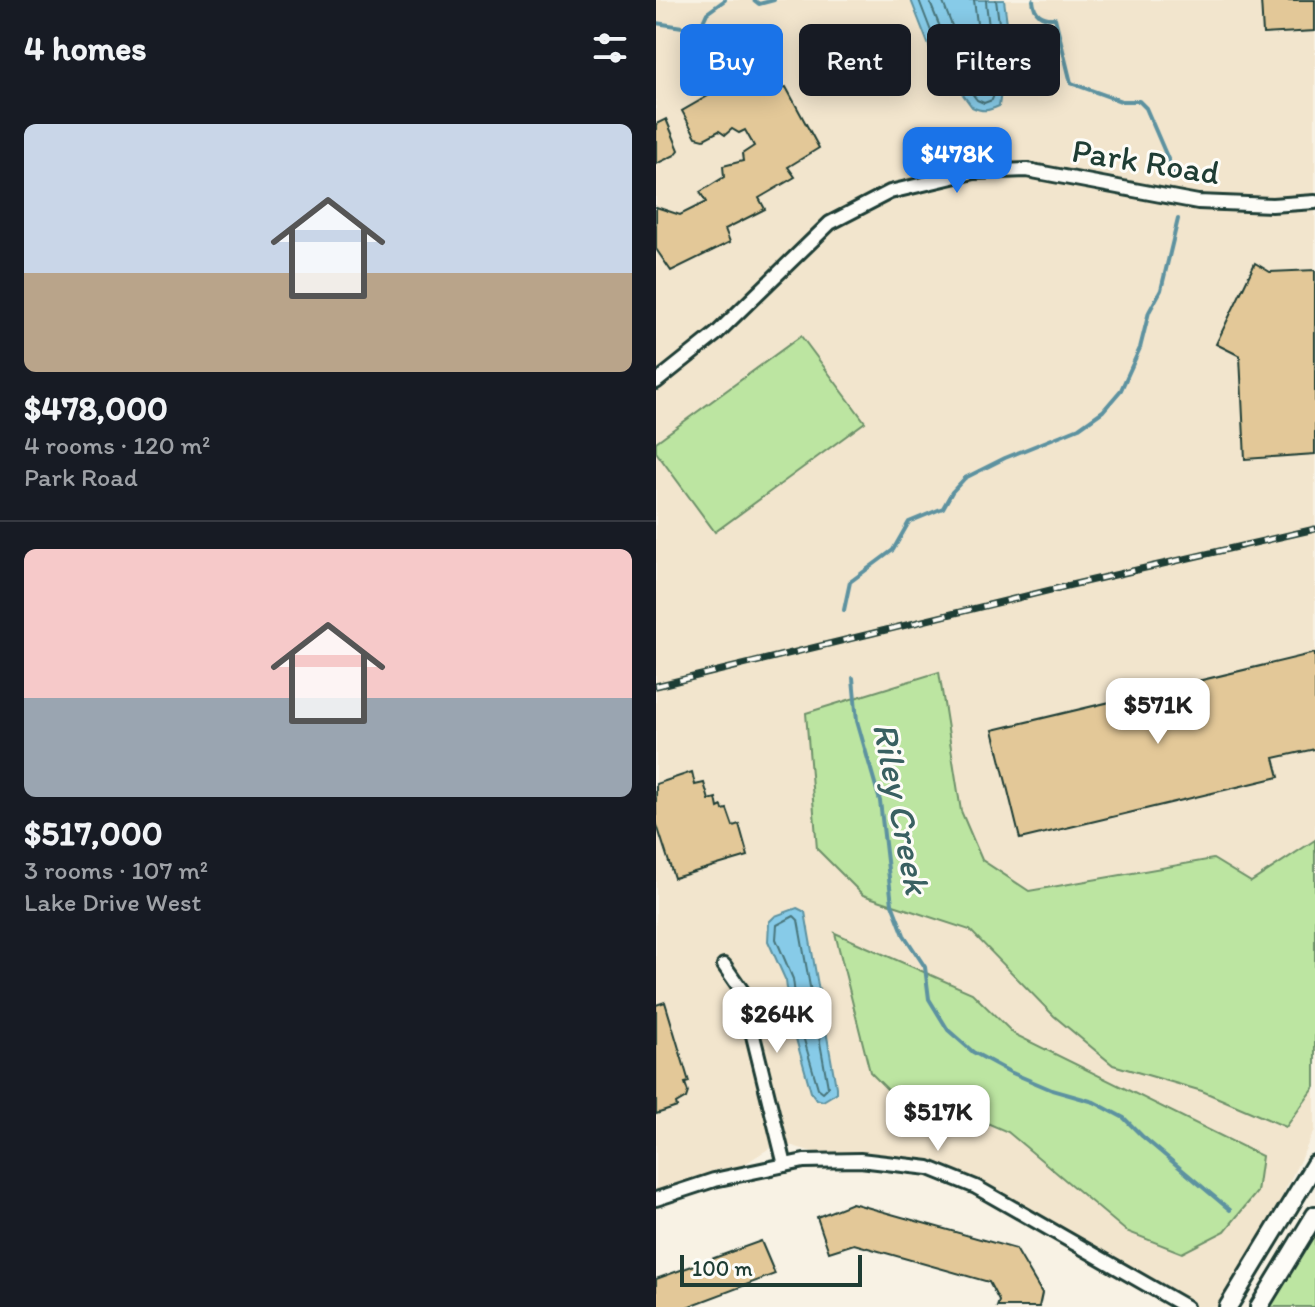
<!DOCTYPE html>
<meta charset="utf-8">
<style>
body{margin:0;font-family:Itim,sans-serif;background:#242831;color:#f1f3f6;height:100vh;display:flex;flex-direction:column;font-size:30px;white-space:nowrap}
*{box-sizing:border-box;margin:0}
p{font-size:26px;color:#9ea1a6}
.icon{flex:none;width:44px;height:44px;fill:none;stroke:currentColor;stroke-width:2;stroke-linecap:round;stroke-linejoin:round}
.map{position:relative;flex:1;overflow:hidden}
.drawer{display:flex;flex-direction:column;background:#171b24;width:656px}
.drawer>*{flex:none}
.banner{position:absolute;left:24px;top:24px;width:514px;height:72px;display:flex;gap:16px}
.scale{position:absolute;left:24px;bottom:20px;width:182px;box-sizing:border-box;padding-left:8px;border:4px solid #1f3d34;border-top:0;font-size:22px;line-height:28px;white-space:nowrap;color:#1f3d34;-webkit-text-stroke:6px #fdfcf7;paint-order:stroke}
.price{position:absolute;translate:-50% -68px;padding:0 18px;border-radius:16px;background:#fff;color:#222;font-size:26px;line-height:52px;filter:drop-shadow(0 2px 4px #0008)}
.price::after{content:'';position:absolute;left:50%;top:48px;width:24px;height:18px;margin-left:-12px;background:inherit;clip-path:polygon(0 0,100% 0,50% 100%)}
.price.on{background:#1a73e8;color:#fff}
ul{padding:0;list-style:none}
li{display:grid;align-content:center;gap:16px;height:424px;padding:0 24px}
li+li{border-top:2px solid #363941}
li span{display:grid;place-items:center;height:248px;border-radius:12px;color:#555}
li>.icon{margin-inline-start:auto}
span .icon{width:144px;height:144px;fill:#fffc;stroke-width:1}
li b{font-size:34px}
h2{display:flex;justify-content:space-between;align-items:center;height:96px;padding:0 24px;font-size:34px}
.pill{padding:0 28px;border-radius:12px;background:#171b24;box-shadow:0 4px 20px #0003;font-size:28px;line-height:72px}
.pill.on{background:#1a73e8;color:#fff}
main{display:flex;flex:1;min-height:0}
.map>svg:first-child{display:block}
.built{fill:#f2e5cd}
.green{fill:#bce5a1;stroke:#6e916a;stroke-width:2}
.water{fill:#87cbe8;stroke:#5d92a0;stroke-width:2}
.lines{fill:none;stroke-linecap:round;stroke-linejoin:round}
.shore{stroke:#49767c;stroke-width:2}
.stream{stroke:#5d92a0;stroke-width:4}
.building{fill:#e3c898;stroke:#1f3d34;stroke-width:2}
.minor-casing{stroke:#1f3d34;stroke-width:18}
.major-casing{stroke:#1f3d34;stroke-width:22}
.minor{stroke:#fdfcf7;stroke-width:12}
.major{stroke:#fdfcf7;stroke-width:16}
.rail-casing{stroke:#1f3d34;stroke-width:7}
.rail{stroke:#fdfcf7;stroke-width:4;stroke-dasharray:12;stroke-linecap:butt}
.labels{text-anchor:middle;stroke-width:6;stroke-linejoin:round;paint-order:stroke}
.street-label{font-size:34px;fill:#1f3d34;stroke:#fdfcf7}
.water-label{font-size:36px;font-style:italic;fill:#396061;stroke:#fdfcf7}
</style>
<main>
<section class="drawer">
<h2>4 homes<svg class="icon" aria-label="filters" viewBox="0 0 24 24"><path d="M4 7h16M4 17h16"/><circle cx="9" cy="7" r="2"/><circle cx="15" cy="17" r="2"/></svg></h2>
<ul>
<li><span style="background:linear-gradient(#c9d6e8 60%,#b9a48a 0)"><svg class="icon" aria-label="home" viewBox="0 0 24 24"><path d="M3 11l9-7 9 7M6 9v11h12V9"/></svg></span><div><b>$478,000</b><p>4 rooms · 120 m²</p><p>Park Road</p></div></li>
<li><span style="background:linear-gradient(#f6c9c9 60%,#9aa5b1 0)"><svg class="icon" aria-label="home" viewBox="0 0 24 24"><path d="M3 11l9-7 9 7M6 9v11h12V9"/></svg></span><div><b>$517,000</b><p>3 rooms · 107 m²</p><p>Lake Drive West</p></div></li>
</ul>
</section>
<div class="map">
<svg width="659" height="1307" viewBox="0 0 659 1307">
<rect width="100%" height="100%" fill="#f8f2e4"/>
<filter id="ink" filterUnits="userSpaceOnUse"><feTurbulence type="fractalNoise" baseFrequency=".0125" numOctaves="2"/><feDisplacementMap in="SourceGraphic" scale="16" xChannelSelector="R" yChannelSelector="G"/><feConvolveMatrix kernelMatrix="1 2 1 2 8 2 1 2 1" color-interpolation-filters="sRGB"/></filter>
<g filter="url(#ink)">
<path class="built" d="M 0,0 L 659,0 L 659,1130 L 571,1307 L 530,1307 L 352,1205 L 248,1165 L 184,1160 L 123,1142 L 67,1178 L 0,1202 Z"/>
<g class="green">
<path d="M 145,336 L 209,422 L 59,532 L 0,452 L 0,442 Z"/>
<path d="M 283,672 L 305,811 L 326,860 L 373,891 L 557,859 L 595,882 L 659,840 L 659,1087 L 630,1127 L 546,1091 L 457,1065 L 398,1016 L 314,930 L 207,895 L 161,849 L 150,713 Z"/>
<path d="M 179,933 L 316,993 L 358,1034 L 606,1156 L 601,1192 L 569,1231 L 526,1253 L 470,1231 L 352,1132 L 276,1099 L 238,1096 L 214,1072 Z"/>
<path d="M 659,1215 L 659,1307 L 603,1307 Z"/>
</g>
<g class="water">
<path d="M 255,0 L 348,0 L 353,38 L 352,81 L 345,92 L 343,106 C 332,111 327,112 316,107 L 275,51 Z"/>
<path d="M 141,908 L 149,912 L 180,1087 L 180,1093 L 167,1101 L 160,1099 L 155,1092 L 135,1021 L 130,981 L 112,941 L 113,922 L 119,916 Z"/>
</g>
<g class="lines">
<g class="shore">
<path d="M 263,0 L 281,47 L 321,100 L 328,103 L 336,100 L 344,78 L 345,38 L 340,0"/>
<path d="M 273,0 L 290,42 L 326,86 C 344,69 331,24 330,0"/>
<path d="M 286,0 L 300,36 L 318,57 L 322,54 L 323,39 L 318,0"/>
<path d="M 138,916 L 142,920 L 172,1087 L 167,1092 L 162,1088 L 142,1019 L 137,979 L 120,939 L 121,925 Z"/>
</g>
<g class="stream">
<path d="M 98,0 L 103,4 L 118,0"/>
<path d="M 377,0 C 378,14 386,19 399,18 L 415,83 L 465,101 L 483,101 L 490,108 L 518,173"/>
<path d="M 0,23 L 33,28 L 46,24 L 51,13 L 69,0"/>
<path d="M 188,610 L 194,582 L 237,550 L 253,522 L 287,508 L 296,492 L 309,478 L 349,458 L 423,428 L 447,411 L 465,390 L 484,348 L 493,312 L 505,290 L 522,219"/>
<path d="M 197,678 L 201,721 L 224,801 L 236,904 L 248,935 L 269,967 L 273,999 L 292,1030 L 317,1052 L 354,1072 L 396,1090 L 438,1102 L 468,1118 L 486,1136 L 574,1210"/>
</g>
</g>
<g class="building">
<path d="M 605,0 L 659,0 L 659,31 L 607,34 Z"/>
<path d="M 85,77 L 92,88 L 106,81 L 114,94 L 130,87 L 163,148 L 132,167 L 139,177 L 103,198 L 109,209 L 69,229 L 74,242 L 15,271 L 0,249 L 0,207 L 24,215 L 50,202 L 44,192 L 68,177 L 67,166 L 87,161 L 86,154 L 98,146 L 89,130 L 83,133 L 76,129 L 69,135 L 63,131 L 48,139 L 40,137 L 26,111 Z"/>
<path d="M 10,119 L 23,150 L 19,155 L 0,164 L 0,124 Z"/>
<path d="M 599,263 L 614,272 L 659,270 L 659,454 L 589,459 L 584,356 L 560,344 Z"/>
<path d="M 659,653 L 659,749 L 618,758 L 623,777 L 364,839 L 337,730 Z"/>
<path d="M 36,772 L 39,785 L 48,783 L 53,800 L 60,798 L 62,808 L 66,806 L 67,810 L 71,809 L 77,826 L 83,824 L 92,856 L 18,878 L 0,822 L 0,784 Z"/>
<path d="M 9,1002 L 33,1082 L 29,1083 L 32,1092 L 30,1098 L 20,1104 L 21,1107 L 0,1114 L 0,1005 Z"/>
<path d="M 196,1203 L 360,1249 L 386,1293 L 383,1307 L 341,1307 L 343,1301 L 333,1282 L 198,1244 L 173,1252 L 161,1217 Z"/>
<path d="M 105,1241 L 119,1274 L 31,1307 L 0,1307 L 0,1279 Z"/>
</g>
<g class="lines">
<g class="minor-casing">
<g id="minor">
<path d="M 0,382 L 60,334 L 174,223 L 234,192 L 318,172 L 371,170 L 542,202 L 616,205 L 659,202"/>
<path d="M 68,965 L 86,991 L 129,1165"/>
<path d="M 0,1199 L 58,1180 L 148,1161 L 204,1160 L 273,1168 L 320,1187 L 530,1307"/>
</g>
</g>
<g class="major-casing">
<g id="major">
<path d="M 572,1307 L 659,1164"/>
<path d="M 603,1307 L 659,1215"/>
</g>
</g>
<use href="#minor" class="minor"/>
<use href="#major" class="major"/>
<g class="rail-casing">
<path id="rail" d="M 0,686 L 415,585 L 659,529"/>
</g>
<use href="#rail" class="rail"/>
</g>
</g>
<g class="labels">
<g class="street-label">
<text transform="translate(490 161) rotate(9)" y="12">Park Road</text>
</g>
<g class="water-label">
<text transform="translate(246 808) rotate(79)" y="13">Riley Creek</text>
</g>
</g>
</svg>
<div class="scale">100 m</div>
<b class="price on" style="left:301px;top:195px">$478K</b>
<b class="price" style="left:502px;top:746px">$571K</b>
<b class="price" style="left:121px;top:1055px">$264K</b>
<b class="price" style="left:282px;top:1153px">$517K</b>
<div class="banner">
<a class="pill on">Buy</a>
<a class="pill">Rent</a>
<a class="pill">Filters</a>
</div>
</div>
</main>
